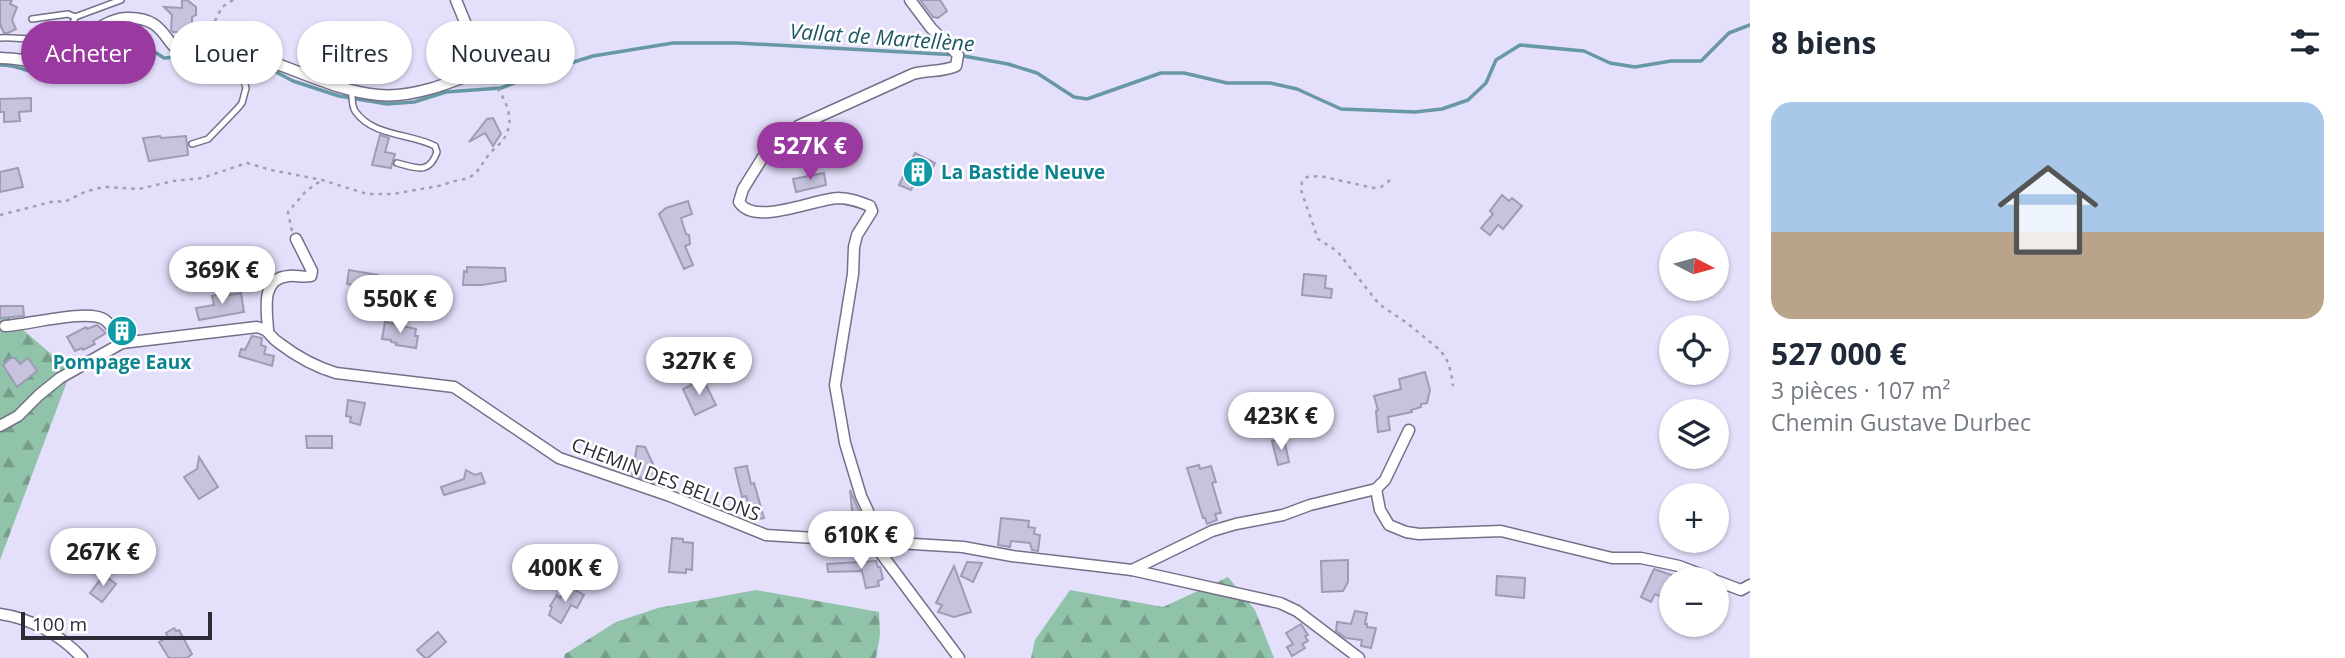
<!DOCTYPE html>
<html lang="fr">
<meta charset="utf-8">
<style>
body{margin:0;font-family:"Open Sans",sans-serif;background:#f2f2f3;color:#1f2937;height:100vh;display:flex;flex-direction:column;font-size:26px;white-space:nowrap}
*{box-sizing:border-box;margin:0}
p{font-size:23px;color:#747a83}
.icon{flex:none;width:38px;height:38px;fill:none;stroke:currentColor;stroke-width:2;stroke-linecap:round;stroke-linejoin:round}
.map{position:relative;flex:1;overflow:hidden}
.sheet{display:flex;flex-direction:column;background:#fff;width:595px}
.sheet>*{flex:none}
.hud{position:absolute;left:21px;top:21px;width:665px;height:63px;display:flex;gap:14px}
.needle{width:46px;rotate:96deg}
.buttons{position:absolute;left:1659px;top:231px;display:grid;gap:14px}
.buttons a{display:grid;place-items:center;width:70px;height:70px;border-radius:50%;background:#fff;box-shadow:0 2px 5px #0004;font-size:35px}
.scale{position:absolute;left:21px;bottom:18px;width:191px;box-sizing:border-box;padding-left:7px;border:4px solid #2d2b35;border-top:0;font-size:19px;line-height:24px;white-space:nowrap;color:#2d2b35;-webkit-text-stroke:5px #fff;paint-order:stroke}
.price{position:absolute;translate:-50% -60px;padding:0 16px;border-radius:24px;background:#fff;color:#222;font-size:23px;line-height:46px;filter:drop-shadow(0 2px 4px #0008)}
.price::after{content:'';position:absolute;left:50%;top:42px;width:21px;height:16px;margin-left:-10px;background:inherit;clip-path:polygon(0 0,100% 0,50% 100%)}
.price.active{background:#9a39a0;color:#fff}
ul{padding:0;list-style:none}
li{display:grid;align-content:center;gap:14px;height:371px;padding:0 21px}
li+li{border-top:2px solid #e0e1e3}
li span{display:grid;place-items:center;height:217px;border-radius:21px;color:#555}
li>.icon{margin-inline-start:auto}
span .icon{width:126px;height:126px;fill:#fffc;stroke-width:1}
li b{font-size:30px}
h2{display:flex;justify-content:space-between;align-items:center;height:84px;padding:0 21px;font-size:30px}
.pill{padding:0 24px;border-radius:32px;background:#fff;box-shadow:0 2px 5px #0004;font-size:24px;line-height:63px}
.pill.active{background:#9a39a0;color:#fff}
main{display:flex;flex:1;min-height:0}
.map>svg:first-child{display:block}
.forest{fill:url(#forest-firs)}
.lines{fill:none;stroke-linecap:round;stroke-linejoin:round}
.stream{stroke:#6898a4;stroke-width:3.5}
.building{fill:#c7c3de;stroke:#9f9bb5;stroke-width:2}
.service-casing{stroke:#747088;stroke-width:8}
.minor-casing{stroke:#747088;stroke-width:13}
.path{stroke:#a19eb3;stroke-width:2.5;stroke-dasharray:3.5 5;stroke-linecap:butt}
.service{stroke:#fff;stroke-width:5}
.minor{stroke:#fff;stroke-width:10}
.labels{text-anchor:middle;stroke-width:5;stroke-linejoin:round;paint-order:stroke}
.culture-label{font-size:19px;font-weight:bold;fill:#0d838f;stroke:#fff;text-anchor:start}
.street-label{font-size:19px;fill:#2d2b35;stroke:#fff}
.water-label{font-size:21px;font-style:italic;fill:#1f5863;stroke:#fff}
</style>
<main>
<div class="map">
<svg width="1750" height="658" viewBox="0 0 1750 658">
<defs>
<pattern id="forest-firs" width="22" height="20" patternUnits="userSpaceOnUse" patternTransform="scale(1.75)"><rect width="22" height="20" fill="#91c2aa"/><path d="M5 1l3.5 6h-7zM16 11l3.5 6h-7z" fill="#779e8b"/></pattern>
</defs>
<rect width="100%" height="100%" fill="#e4e0fb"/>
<g class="forest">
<path d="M 0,310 L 71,371 L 0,560 Z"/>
<path d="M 1228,577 L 1255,610 L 1274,658 L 1031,658 L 1035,640 L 1070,590 L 1163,607 Z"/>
<path d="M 756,590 L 879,612 L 880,635 L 876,658 L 564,658 L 565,654 L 616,622 L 658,608 Z"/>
</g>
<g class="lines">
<g class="stream">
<path d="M 261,64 L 293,81 L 339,96 L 387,104 L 414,102 L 446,92 L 501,88 L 561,66 L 593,56 L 673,43 L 737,43 L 958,55 L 1008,64 L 1037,73 L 1074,97 L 1087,99 L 1161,73 L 1184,73 L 1227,83 L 1270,83 L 1297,89 L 1341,109 L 1415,112 L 1442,109 L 1468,100 L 1486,83 L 1496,60 L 1520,45 L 1584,51 L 1610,63 L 1635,67 L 1671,61 L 1701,61 L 1729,33 L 1750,25"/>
<path d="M 0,65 C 19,64 34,76 53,76 C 65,75 101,43 117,35 L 133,38 L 164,58 L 177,57"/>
</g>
</g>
<g class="building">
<path d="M 0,0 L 12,0 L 10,4 L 17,7 L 12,20 L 16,29 L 8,33 L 4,33 L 1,26 L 0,28 Z"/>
<path d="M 182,0 L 187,0 L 196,7 L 196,15 L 192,17 L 192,36 L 178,37 L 178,32 L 173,32 L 171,30 L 172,15 L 164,7 L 182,8 Z"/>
<path d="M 920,0 L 940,0 L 947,11 L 938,18 L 933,17 Z"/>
<path d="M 446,34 L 463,38 L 467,47 L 465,57 L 471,57 L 471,66 L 467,68 L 446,65 L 447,46 L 444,45 Z"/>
<path d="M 31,98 L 31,111 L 19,112 L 20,121 L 4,122 L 4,112 L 0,112 L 0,99 Z"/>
<path d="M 493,118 L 501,134 L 493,146 L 485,133 L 469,142 L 487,119 Z"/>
<path d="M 380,135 L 389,138 L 385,152 L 395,154 L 391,168 L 372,165 Z"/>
<path d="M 160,136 L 161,138 L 186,136 L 188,155 L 149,161 L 143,138 Z"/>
<path d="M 915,153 L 935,163 L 923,186 L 915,182 L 911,190 L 899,185 Z"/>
<path d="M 18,168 L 23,187 L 0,192 L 0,172 Z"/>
<path d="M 824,173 L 826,185 L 796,192 L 793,179 Z"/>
<path d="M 1502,195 L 1509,201 L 1512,198 L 1522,206 L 1503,229 L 1498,225 L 1490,235 L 1481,228 L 1493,214 L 1490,211 Z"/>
<path d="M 688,201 L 692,214 L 681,218 L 686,234 L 689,235 L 690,244 L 685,246 L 693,265 L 684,269 L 659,214 L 666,208 Z"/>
<path d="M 467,267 L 505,268 L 506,281 L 482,285 L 463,285 L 464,271 L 467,272 Z"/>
<path d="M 349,270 L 378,275 L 376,288 L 347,284 Z"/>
<path d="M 1304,274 L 1326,276 L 1325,288 L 1332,289 L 1331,298 L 1302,295 Z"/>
<path d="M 230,292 L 230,295 L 241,293 L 244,312 L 199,320 L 196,308 L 214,305 L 212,296 Z"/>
<path d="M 0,306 L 23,306 L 24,316 L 0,318 Z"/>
<path d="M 385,322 L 416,329 L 415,336 L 418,336 L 416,348 L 396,345 L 397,343 L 391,342 L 391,340 L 382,339 Z"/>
<path d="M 97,325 L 106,333 L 93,341 L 95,344 L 83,350 L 82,348 L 75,351 L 67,337 L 86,327 L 87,329 Z"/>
<path d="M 252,336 L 262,338 L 261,345 L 266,347 L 264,354 L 274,356 L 272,366 L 239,356 L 241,349 L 245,350 Z"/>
<path d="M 11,358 L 15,358 L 20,364 L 28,358 L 37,371 L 17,387 L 3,365 Z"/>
<path d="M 1425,372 L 1430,390 L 1427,403 L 1421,404 L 1421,407 L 1411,410 L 1412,412 L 1388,417 L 1390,430 L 1378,432 L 1376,411 L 1378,410 L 1374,396 L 1401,389 L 1399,379 Z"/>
<path d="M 703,379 L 716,405 L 695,415 L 683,389 Z"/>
<path d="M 348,400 L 365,403 L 360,425 L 350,422 L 351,417 L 346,416 Z"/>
<path d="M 306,436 L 332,436 L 332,448 L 307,448 Z"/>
<path d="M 1284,439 L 1289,462 L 1278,465 L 1272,441 Z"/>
<path d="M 637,446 L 645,447 L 658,475 L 657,483 L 632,475 Z"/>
<path d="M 199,457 L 218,487 L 199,499 L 184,477 L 197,469 Z"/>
<path d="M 1199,465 L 1200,469 L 1211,466 L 1216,482 L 1212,483 L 1221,513 L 1215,514 L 1217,520 L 1207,524 L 1205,518 L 1203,518 L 1187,468 Z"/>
<path d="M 747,466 L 751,484 L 754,483 L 764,518 L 753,520 L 746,496 L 742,497 L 735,468 Z"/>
<path d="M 466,470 L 475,475 L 481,473 L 485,483 L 444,495 L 441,487 L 464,479 Z"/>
<path d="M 850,490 L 860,513 L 861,533 L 843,531 L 844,519 L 853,520 Z"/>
<path d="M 1001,518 L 1029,521 L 1028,527 L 1035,528 L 1034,534 L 1040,535 L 1038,551 L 1032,550 L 1030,543 L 1011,541 L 1010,547 L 998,545 Z"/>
<path d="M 672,538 L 683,539 L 683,542 L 693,543 L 692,570 L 686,569 L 686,573 L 669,572 Z"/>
<path d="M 1348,560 L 1348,582 L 1343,591 L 1322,592 L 1321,561 Z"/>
<path d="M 876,561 L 878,567 L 880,567 L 883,579 L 878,581 L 879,586 L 866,588 L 861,567 L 861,571 L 828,572 L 827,564 Z"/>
<path d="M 967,562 L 982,563 L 973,582 L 961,576 Z"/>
<path d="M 954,566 L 971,612 L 954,617 L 938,612 L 942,605 L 936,603 Z"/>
<path d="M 1654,569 L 1672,575 L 1662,597 L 1655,594 L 1651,602 L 1641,597 Z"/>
<path d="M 104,575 L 116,584 L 102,602 L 90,593 Z"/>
<path d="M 1497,576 L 1525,578 L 1524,598 L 1496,595 Z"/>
<path d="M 572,588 L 584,595 L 577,608 L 571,605 L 561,623 L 549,615 L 552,607 L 550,606 L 557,595 L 560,598 L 564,591 L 569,594 Z"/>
<path d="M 1355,611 L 1367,613 L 1365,624 L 1367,624 L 1367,627 L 1376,628 L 1371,648 L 1361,646 L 1362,640 L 1346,638 L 1336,631 L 1337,622 L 1351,624 Z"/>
<path d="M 1301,624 L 1308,635 L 1305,636 L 1308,641 L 1302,644 L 1305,648 L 1292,656 L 1287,647 L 1293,644 L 1286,633 Z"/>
<path d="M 174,628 L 176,631 L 179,630 L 192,654 L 187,658 L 169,658 L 159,642 L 168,637 L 166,633 Z"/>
<path d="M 438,632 L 446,642 L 428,658 L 425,658 L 417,650 Z"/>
</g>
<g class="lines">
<g class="service-casing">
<g id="service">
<path d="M 32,19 L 68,14 L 75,17"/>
<path d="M 0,38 C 25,36 67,50 75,17 L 121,0"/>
<path d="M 351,89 C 353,97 351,104 355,111 C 373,137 410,133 435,146 L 437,152 C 429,175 416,168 397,163"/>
<path d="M 192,144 L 208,139 L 237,109 L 242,103 L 246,88 L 244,81 L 238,74 L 200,59"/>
</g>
</g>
<g class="minor-casing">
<g id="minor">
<path d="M 910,0 L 931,28 L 958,55 L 956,66 C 943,72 927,70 913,74 L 798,126 L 763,157 L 743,189 L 739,202 C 754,227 814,199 838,198 C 850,198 860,202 870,206 L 872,211 L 857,235 L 854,247 L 853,274 L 835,385 L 845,443 L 861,496 L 868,511 L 871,540 L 959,658"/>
<path d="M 0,58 C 17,58 37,64 53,59 C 81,50 96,20 126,18 C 169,16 163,49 187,54 C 205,59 226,50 246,54 C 290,65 333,91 379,95 C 413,98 450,83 482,70 L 483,66 L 456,0"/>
<path d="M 5,326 C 27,325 90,308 105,320 C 112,325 117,335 122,343"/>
<path d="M 268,330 C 267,310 260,278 289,276 C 297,275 303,278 311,276 L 312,271 L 296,239"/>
<path d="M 0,426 L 18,416 L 39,395 L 60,378 L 122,343 L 257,327 C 272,331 267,335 279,343 C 296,356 316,367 336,373 L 454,387 L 559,458 L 670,496 L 766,535 L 963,547 L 1012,556 L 1132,570 L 1280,603 L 1297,611 L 1359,658"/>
<path d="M 1376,489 L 1380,510 L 1389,525 L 1406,532 L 1419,534 L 1501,531 L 1612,558 L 1641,558 L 1679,566 L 1713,579"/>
<path d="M 1132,570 L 1212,531 L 1236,524 L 1283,515 L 1310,505 L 1376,489 L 1385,480 L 1409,430"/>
<path d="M 1717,581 L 1741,590 L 1750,585"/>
<path d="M 0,614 C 30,618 61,635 82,658"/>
</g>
</g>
<g class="path">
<path d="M 233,0 L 222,7 L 212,27 L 214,31 L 229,35 L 254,31 L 257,39 L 254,46"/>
<path d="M 1390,180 L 1381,187 L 1374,188 L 1320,176 L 1307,177 L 1302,182 L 1301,190 L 1318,239 L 1337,251 L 1379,304 L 1407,323 L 1440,350 L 1446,358 L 1451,372 L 1453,386"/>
<path d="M 0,215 L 55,201 L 64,202 L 87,191 L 104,187 L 139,189 L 173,181 L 202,178 L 247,163 L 271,170 L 322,180 L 367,194 L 393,194 L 444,185 C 452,180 462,181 470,177 C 479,172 481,165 487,157 C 492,150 501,144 505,137 C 517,115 502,94 489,77"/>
<path d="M 292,231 L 288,212 L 306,191 L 322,180"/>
</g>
<use href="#service" class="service"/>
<use href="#minor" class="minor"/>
</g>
<defs>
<g id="building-disc" transform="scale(1.575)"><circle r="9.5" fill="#0f9aa8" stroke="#fff"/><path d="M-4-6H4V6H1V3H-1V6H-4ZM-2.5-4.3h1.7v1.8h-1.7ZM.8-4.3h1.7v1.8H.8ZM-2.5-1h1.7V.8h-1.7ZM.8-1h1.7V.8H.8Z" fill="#fff"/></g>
</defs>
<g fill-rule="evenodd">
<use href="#building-disc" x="918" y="172"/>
<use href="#building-disc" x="122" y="331"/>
</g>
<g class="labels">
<g class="culture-label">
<text x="941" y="179">La Bastide Neuve</text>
<text x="122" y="369" text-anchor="middle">Pompage Eaux</text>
</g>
<g class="street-label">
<text transform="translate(666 479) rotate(21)" y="7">CHEMIN DES BELLONS</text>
</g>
<g class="water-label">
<text transform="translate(882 38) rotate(4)" y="7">Vallat de Martellène</text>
</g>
</g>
</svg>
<div class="buttons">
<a><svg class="needle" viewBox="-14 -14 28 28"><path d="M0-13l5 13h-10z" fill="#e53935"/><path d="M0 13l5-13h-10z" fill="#747a83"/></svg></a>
<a><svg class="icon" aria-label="locate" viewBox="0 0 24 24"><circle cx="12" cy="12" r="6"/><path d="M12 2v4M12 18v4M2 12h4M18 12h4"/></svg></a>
<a><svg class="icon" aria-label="layers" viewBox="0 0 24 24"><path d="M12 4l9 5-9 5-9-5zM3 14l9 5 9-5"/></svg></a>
<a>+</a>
<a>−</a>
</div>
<div class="scale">100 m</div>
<b class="price active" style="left:810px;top:182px">527K €</b>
<b class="price" style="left:222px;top:306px">369K €</b>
<b class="price" style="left:400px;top:335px">550K €</b>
<b class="price" style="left:699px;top:397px">327K €</b>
<b class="price" style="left:1281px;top:452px">423K €</b>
<b class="price" style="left:861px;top:571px">610K €</b>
<b class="price" style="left:103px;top:588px">267K €</b>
<b class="price" style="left:565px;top:604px">400K €</b>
<div class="hud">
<a class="pill active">Acheter</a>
<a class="pill">Louer</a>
<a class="pill">Filtres</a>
<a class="pill">Nouveau</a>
</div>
</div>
<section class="sheet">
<h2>8 biens<svg class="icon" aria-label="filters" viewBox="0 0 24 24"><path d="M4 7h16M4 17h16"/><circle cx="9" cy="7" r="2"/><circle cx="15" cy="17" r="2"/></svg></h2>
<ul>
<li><span style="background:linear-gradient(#a9c7e8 60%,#b9a48a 0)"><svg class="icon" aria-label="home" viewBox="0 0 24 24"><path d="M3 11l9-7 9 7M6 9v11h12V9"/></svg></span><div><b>527 000 €</b><p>3 pièces · 107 m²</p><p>Chemin Gustave Durbec</p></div></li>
</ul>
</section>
</main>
